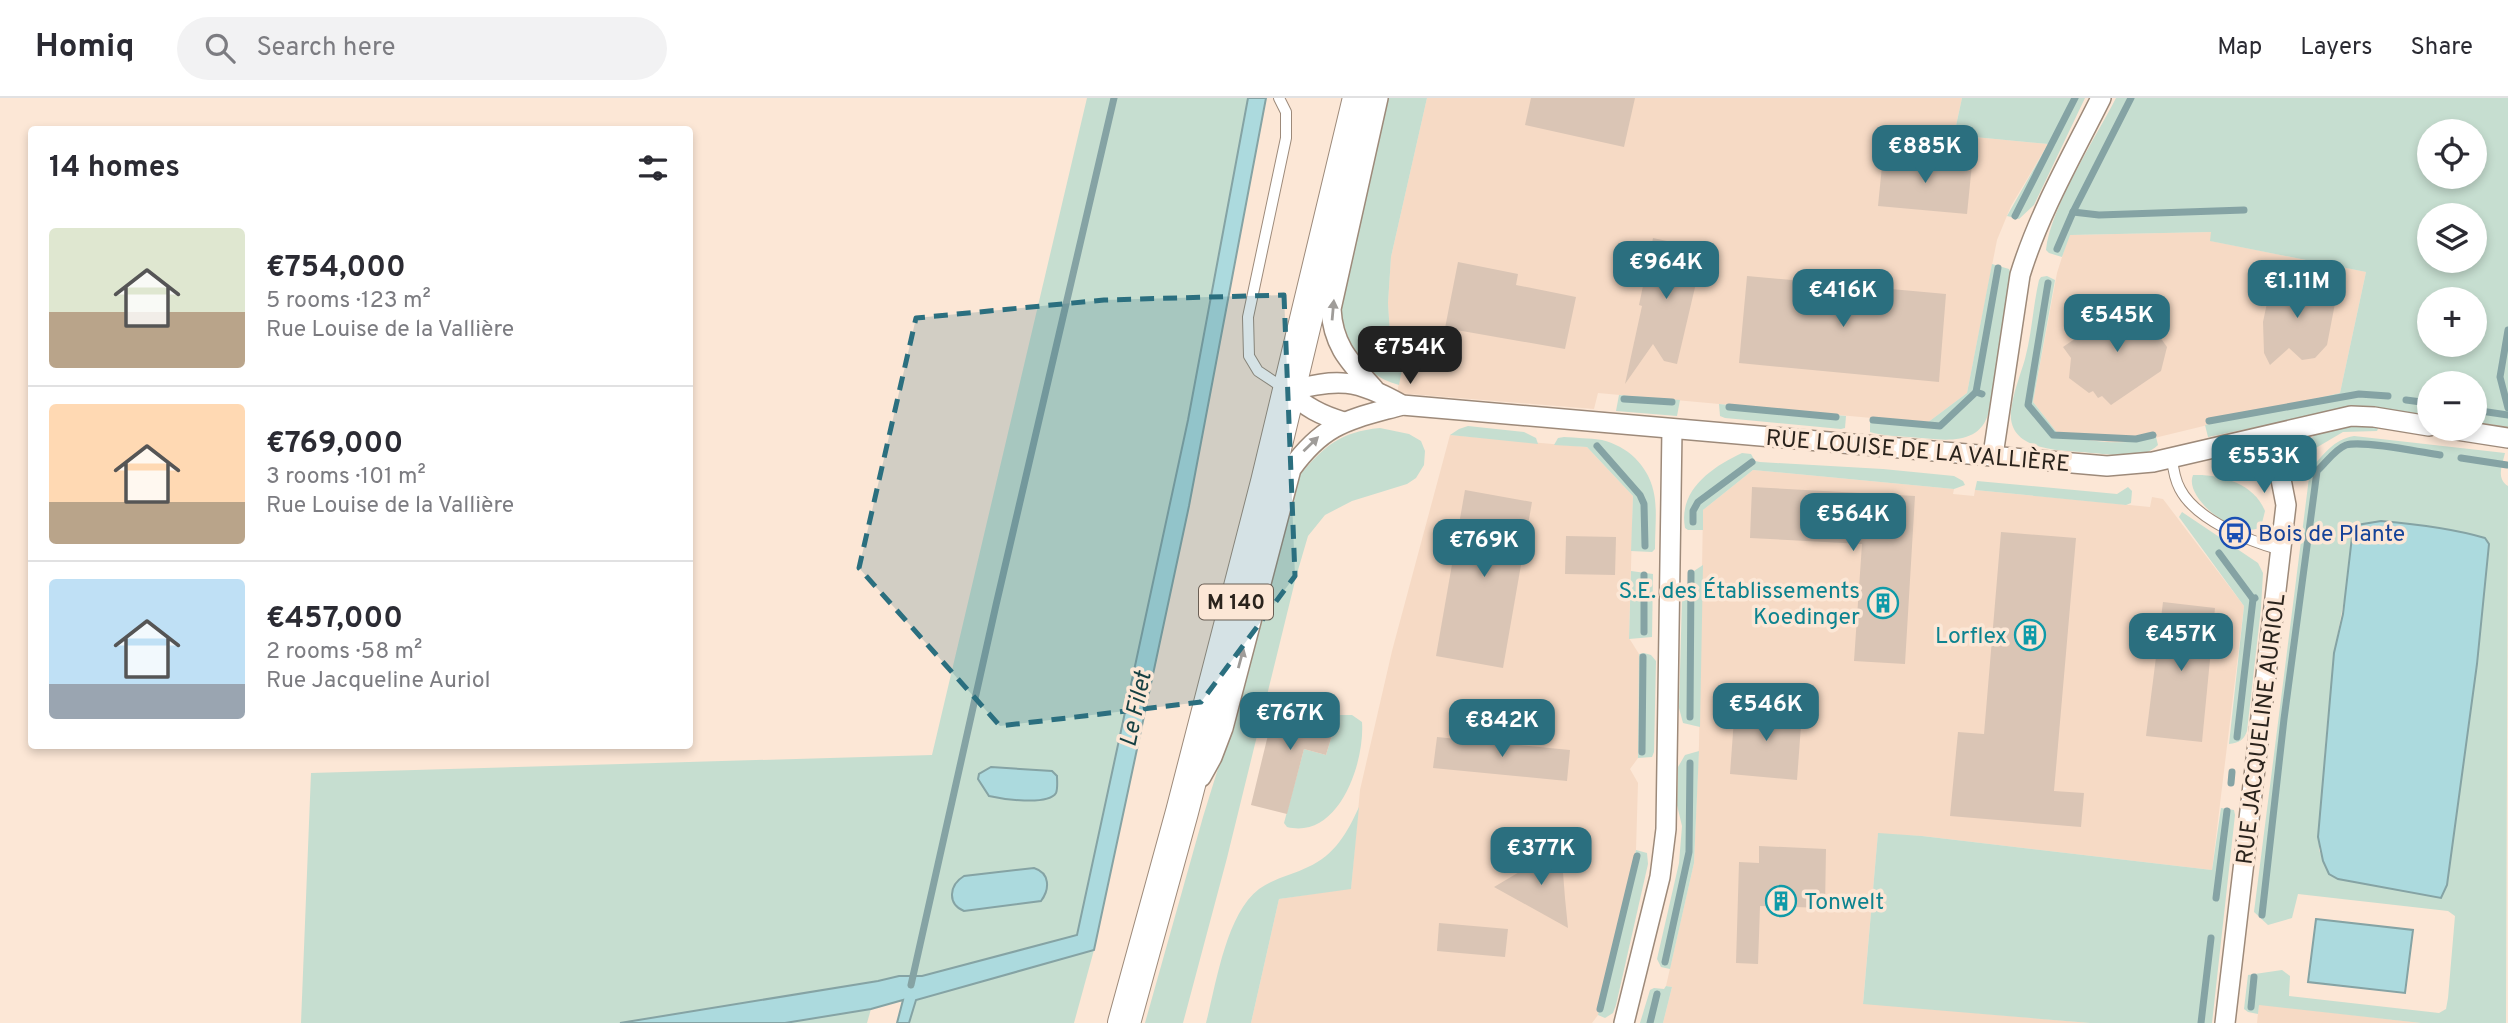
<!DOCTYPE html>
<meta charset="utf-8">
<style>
body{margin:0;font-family:Overpass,sans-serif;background:#f2f2f3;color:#2b2b33;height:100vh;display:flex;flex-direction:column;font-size:26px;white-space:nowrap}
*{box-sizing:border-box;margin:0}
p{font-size:23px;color:#7c7c81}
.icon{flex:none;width:38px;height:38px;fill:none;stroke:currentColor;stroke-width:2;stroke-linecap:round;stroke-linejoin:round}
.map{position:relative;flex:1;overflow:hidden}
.side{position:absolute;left:28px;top:28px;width:665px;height:623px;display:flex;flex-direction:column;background:#fff;border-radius:7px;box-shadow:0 4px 10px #0003}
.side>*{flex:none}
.tools{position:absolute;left:2417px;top:21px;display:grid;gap:14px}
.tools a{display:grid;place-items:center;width:70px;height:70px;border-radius:50%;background:#fff;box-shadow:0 4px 10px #0003;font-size:35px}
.price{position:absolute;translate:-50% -60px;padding:0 16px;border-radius:14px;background:#2b6f7f;color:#fff;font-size:23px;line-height:46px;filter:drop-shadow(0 2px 4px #0008)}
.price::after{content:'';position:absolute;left:50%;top:42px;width:21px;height:16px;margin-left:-10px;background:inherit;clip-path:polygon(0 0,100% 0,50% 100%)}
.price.on{background:#222;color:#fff}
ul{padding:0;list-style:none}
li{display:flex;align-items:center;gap:21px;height:175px;padding:0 21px}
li+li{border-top:2px solid #e1e1e2}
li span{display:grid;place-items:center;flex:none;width:196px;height:140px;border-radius:7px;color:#555}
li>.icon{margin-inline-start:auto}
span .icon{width:84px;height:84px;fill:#fffc;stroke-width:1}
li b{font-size:30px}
h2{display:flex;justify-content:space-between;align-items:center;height:84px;padding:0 21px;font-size:30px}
header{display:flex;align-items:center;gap:42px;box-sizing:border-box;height:98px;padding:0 35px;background:#fff;border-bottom:2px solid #e1e1e2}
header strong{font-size:33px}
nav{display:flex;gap:38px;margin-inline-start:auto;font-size:24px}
.search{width:490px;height:63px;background:#f2f2f3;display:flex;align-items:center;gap:18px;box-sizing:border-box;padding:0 24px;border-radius:38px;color:#7c7c81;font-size:26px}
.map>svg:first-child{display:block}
.built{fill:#f6dac5}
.green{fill:#c6ded0;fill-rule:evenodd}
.water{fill:#acdade;stroke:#85a3a4;stroke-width:2}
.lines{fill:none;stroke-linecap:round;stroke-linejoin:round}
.stream{stroke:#85a3a4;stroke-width:7}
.building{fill:#dac5b5}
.lane-casing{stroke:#9d8a7a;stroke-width:12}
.street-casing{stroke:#9d8a7a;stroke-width:22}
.primary-casing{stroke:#9d8a7a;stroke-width:34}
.lane{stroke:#fff;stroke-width:10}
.street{stroke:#fff;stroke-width:19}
.primary{stroke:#fff;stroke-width:32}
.oneway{fill:#9f9c99}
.marked{fill:#2b6f7f;fill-opacity:0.2;stroke:#2b6f7f;stroke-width:5;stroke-dasharray:14 9;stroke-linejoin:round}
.labels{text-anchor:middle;stroke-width:7;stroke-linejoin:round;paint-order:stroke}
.shield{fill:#fce7d6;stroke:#695e54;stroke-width:2}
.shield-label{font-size:21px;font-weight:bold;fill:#2a231c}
.street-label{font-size:23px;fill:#2a231c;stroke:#fce7d6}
.transit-label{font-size:23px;fill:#164399;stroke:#fce7d6;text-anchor:start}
.culture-label{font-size:23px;fill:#0d838f;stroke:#fce7d6;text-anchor:end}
.water-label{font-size:24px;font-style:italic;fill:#143f42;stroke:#fce7d6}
</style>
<header>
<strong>Homiq</strong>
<div class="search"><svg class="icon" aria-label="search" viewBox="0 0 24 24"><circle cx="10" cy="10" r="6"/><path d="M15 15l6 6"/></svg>Search here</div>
<nav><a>Map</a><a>Layers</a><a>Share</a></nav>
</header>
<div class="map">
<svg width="2508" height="925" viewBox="0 0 2508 925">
<rect width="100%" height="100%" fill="#fce7d6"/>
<g class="built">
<path d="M 1427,0 L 1962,0 L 1954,37 L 2048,46 L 2011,108 L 1997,142 L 1967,295 L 1927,325 L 1598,295 L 1594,311 L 1397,295 L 1404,260 L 1390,236 L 1388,205 L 1391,159 Z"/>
<path d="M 2212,134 L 2211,143 L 2366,174 L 2340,295 L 2142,343 L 2115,345 L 2059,337 L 2033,304 L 2057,175 L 2069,137 Z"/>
<path d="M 1450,337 L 1587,349 L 1633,398 L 1629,540 L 1639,556 L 1638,660 L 1630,671 L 1638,685 L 1636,752 L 1598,917 L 1592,925 L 1251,925 L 1279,801 L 1351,790 L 1360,692 L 1392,553 Z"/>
<path d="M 1753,372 L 1954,391 L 1953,396 L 1974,398 L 1975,392 L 2150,409 L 2152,399 L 2163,401 L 2244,508 L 2212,772 L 1922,738 L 1878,736 L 1863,905 L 2090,925 L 1663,925 L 1672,889 L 1666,888 L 1694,765 L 1699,647 L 1703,412 Z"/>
<path d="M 2259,906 L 2421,925 L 2257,925 Z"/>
</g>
<g class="green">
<path d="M 1087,0 L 1248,0 L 1188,322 L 1077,837 L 922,878 L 899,878 L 878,883 L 620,925 L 301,925 L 311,675 L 932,657 Z"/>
<path d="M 1387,0 L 1427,0 L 1391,159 L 1388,205 L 1390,236 L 1404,260 L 1399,287 C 1356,275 1340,239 1340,197 Z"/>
<path d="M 1962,0 L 2085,0 L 2034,107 L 2019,121 L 2007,118 L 2048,46 L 1954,37 Z"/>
<path d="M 2116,0 L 2508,0 L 2508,329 L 2475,324 L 2474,285 L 2429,285 L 2429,317 L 2359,308 L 2208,339 L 2205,327 L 2340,295 L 2366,174 L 2210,143 L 2211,134 L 2070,137 L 2062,159 L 2049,155 L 2046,152 C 2050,110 2096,39 2116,0 ZM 2429,33 L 2474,33 L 2474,79 L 2429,79 ZM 2429,117 L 2474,117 L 2474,163 L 2429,163 ZM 2429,201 L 2474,201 L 2474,247 L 2429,247 Z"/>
<path d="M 1992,166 L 2009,171 L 2011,176 L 1989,313 C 1980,351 1939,341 1909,339 C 1897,338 1882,338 1870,334 L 1870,320 L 1927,325 L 1967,295 Z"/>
<path d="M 2047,178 L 2055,182 L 2033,304 L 2059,337 C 2091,343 2124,349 2156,339 L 2158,347 C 2143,363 2110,356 2091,355 C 2064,352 2007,355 2011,313 C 2013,295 2020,278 2025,261 C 2032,235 2033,208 2039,182 L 2041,179 Z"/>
<path d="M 1619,297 L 1680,302 L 1677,318 L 1616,313 Z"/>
<path d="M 1719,306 L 1846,318 L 1845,330 L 1841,331 L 1725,320 L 1720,318 Z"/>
<path d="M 2380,326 L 2377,333 L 2343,334 L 2304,357 C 2314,318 2349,327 2380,326 Z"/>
<path d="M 1468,328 L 1524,334 L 1536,340 L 1538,346 L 1450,337 L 1459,331 Z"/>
<path d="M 1380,330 L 1409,336 L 1421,343 L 1425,353 L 1424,367 L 1416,380 L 1407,386 L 1352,403 L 1325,417 L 1308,438 L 1296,479 L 1227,760 L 1183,925 L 1145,925 L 1203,719 L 1250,567 L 1299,378 C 1324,348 1340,334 1380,330 Z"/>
<path d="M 2354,338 L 2505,355 C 2502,368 2496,380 2508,388 L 2506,925 L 2421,925 L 2259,907 L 2258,916 L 2248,914 L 2244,911 L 2248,877 L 2282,872 L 2290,878 L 2289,898 L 2439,915 L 2446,911 L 2448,900 L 2455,818 L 2448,813 L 2298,796 L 2292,820 L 2268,827 L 2254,814 L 2310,372 C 2323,357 2334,341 2354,338 ZM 2381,423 L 2452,432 L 2489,446 L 2477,566 L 2447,787 L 2329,776 L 2319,752 L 2325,650 L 2334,555 L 2347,487 Z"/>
<path d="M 1564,339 C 1576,340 1589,340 1602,342 C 1614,345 1626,351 1635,360 C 1662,388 1655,415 1655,451 L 1652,454 L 1631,453 L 1633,398 L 1587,349 L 1554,347 L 1558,340 Z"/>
<path d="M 1742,355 L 1751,356 L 1755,363 L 1760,364 L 1883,371 L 1954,378 L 1963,383 L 1965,387 L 1954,391 L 1753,372 L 1703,412 L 1703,432 L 1688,432 L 1685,430 C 1678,392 1712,369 1742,355 Z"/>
<path d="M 2193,377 C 2220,376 2254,385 2265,413 L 2261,429 C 2239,443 2183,401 2193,377 Z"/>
<path d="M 1977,383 L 2117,396 L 2128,389 L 2132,393 L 2131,405 L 2126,407 L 1975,392 Z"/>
<path d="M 2182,414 L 2258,465 L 2263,475 L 2261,510 L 2247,633 C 2244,642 2239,645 2229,646 L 2244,508 L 2179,419 Z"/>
<path d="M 1703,467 L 1700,629 L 1683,625 L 1679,610 L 1682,500 L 1691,475 Z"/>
<path d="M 1631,473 L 1653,476 L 1652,539 L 1629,541 Z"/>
<path d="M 1644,555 L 1651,557 L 1656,563 L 1654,654 L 1652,659 L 1638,660 L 1639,556 Z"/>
<path d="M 1338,617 L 1352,617 L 1362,624 C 1365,664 1339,742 1287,729 L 1284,725 L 1304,651 L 1326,657 Z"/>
<path d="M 1699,653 L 1694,765 L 1670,871 L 1661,869 L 1657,861 L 1679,765 L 1682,728 L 1677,707 L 1678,669 L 1685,657 Z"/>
<path d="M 1359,709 L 1351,791 L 1279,801 L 1251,925 L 1206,925 C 1216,887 1226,816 1259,791 C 1274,780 1292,777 1308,769 C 1335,757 1347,735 1359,709 Z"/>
<path d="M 2221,710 L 2234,712 L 2235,717 L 2212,925 L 2090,925 L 1863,906 L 1878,735 L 1922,738 L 2212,772 Z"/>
<path d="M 1636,752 L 1647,755 L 1648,766 L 1616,907 L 1613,915 L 1605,920 L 1598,917 Z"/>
<path d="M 1094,852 L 1074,925 L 909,925 L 916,902 Z"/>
<path d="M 1666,888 L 1672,889 L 1663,925 L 1640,925 L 1650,892 L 1654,890 L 1664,891 Z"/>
<path d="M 871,911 L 867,925 L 785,925 Z"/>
</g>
<g class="water">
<path d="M 1248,0 L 1266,0 L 1189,408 L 1094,852 L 916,902 L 909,925 L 897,925 L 903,902 L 871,911 L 785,925 L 620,925 L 878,883 L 899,878 L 922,878 L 1077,837 L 1188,322 Z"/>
<path d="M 2381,423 C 2416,426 2451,430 2485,440 L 2489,446 L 2477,566 L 2447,787 L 2441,800 L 2338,781 L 2329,776 L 2323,763 L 2318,739 L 2334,555 L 2343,516 L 2352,439 L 2357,427 Z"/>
<path d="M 991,669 L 1052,673 L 1057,678 C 1057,683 1058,690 1056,695 C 1048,708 1002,701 989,698 L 978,681 L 979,676 Z"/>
<path d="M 1034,770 C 1050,775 1050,791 1041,803 L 964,813 C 947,806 949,787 964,778 Z"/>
<path d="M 2316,821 L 2413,832 L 2405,895 L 2308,884 Z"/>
</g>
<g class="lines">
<g class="stream">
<path d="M 2073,114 L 2099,117 L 2244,112"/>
<path d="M 2015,118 L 2075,0"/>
<path d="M 2057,151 L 2073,114 L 2131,0"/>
<path d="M 2048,185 L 2028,307 L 2053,337 L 2136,341 L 2153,337"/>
<path d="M 2508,232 L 2500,279 L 2508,310"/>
<path d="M 1982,296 L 1976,294 L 1998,170"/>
<path d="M 1624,301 L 1672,304"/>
<path d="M 2406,302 L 2429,305"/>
<path d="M 1729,309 L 1836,319"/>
<path d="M 2474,312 L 2508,317"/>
<path d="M 1873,322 L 1940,328 L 1976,294"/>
<path d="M 2209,323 L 2359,296 L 2388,298"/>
<path d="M 1597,348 L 1640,397 L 1644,406 L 1645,448"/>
<path d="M 2461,360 L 2507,367"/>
<path d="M 1693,424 L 1693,413 L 1698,404 L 1752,364"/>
<path d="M 2219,455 L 2253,501 L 2255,500"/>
<path d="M 1644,477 L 1644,534"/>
<path d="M 1690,619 L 1691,475"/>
<path d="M 2237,639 L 2253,501"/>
<path d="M 1642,654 L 1643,559"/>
<path d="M 2231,685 L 2232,674"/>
<path d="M 2216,800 L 2227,713"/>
<path d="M 2262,817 L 2284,621 L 2317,373 C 2326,365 2335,351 2346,347 C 2363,342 2420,354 2440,357"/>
<path d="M 1665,864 L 1689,754 L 1690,665"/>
<path d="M 911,887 L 996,507 L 1114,0"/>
<path d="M 2251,909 L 2254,879"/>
<path d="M 1600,911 L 1637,758"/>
<path d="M 1650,925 L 1657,896"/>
<path d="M 2201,925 L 2211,840"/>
</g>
</g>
<g class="building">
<path d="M 1531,0 L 1635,0 L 1624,49 L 1525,27 Z"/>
<path d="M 1883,58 L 1972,66 L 1967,116 L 1878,108 Z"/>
<path d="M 1653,140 L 1704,151 L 1677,266 L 1664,263 L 1653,246 L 1625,286 L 1642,208 L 1639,207 Z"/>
<path d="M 1458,164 L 1518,176 L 1516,187 L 1576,199 L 1565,251 L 1445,230 Z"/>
<path d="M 1747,178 L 1946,196 L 1939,284 L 1739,265 Z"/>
<path d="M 2272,181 L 2337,195 L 2327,247 L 2315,260 L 2302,262 L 2289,250 L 2270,267 L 2264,255 L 2263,224 Z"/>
<path d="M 2133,201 L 2167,249 L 2161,273 L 2111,307 L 2102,298 L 2098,300 L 2093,293 L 2089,295 L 2069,280 L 2071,260 L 2063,249 Z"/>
<path d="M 1752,389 L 1915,398 L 1905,566 L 1854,563 L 1862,446 L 1750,440 Z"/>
<path d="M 1465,392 L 1532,404 L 1503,570 L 1436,558 Z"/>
<path d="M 2001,434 L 2076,440 L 2054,693 L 2084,695 L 2081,729 L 1950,718 L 1958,634 L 1984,636 Z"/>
<path d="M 1566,438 L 1616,439 L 1615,477 L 1565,476 Z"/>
<path d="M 2163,504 L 2215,510 L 2202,644 L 2146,638 Z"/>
<path d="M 1276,604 L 1338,617 L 1326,657 L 1304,651 L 1287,716 L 1251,707 Z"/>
<path d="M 1735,607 L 1802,614 L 1797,682 L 1730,676 Z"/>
<path d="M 1437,639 L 1570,652 L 1567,683 L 1433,670 Z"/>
<path d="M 1759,748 L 1826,751 L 1825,810 L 1760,808 L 1758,866 L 1736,865 L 1739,764 L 1759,765 Z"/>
<path d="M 1561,749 L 1565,800 L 1568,830 L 1494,789 Z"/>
<path d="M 1439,825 L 1508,831 L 1505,859 L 1437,853 Z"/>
</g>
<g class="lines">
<g class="lane-casing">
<g id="lane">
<path d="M 1279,0 L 1286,14 L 1286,40 L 1248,219 L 1249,258 L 1258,273 L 1285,291"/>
<path d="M 2172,360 C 2173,370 2175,382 2180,391 C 2196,422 2249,443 2281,452"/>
</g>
</g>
<g class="street-casing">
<g id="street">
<path d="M 1374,291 C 1350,264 1333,248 1331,211 L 1378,0"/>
<path d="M 1288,293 C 1338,280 1357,281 1402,307 L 2107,368 L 2153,364 L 2351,318 L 2374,319 L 2429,328"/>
<path d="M 1288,293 C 1306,309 1320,317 1344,324"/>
<path d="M 2450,331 L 2508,340"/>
<path d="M 1993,357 L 2020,177 C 2039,115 2072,58 2101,0"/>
<path d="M 1201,679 L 1212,659 L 1223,630 L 1291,371 C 1325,324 1349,322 1402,307"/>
<path d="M 1624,925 L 1660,779 L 1666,731 L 1672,331"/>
<path d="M 2225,925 L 2286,407 L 2279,371 L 2266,339"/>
</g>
</g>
<g class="primary-casing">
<path id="primary" d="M 1124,925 L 1182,714 L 1267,384 L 1359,0"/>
</g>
<use href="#lane" class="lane"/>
<use href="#street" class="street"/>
<use href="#primary" class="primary"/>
</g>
<defs><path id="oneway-solid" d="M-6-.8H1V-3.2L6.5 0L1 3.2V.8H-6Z" transform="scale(1.75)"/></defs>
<g class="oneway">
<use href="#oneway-solid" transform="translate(1333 212) rotate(-85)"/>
<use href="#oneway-solid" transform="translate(1311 346) rotate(-44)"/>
<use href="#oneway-solid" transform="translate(1241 560) rotate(-75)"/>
</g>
<path class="marked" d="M 1284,197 L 1295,478 L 1201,604 L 1000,628 L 859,470 L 916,220 L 1104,202 Z"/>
<defs>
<g id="bus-ring" transform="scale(1.575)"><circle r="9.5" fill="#fce7d6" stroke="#1a4fb4" stroke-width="1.5"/><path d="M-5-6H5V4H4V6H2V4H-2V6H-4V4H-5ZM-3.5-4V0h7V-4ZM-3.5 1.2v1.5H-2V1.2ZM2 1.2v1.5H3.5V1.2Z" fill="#1a4fb4"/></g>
<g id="building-ring" transform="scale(1.575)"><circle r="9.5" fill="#fce7d6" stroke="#0f9aa8" stroke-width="1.5"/><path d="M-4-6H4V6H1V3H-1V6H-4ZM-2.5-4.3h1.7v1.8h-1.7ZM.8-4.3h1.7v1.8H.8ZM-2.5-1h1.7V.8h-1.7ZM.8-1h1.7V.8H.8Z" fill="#0f9aa8"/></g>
</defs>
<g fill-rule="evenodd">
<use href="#bus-ring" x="2235" y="435"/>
<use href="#building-ring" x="1883" y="505"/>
<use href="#building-ring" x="2030" y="537"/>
<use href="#building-ring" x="1781" y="803"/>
</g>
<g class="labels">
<rect class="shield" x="1199" y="486.5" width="74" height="35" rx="5"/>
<g class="shield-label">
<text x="1236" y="511">M 140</text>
</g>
<g class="street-label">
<text transform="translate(1918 352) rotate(5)" y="8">RUE LOUISE DE LA VALLIÈRE</text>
<text transform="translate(2260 631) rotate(-83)" y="8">RUE JACQUELINE AURIOL</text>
</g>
<g class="transit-label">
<text x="2258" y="443">Bois de Plante</text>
</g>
<g class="culture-label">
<text x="1860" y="500">S.E. des Établissements<tspan x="1860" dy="26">Koedinger</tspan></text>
<text x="2007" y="545">Lorflex</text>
<text x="1804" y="811" text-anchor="start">Tonwelt</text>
</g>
<g class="water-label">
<text transform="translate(1135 611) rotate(-78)" y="8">Le Filet</text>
</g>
</g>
</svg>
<div class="tools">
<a><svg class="icon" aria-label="locate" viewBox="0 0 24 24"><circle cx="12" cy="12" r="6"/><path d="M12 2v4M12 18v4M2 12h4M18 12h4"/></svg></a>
<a><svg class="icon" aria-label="layers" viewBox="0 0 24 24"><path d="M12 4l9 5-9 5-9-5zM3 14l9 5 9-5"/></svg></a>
<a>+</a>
<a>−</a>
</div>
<b class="price" style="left:1925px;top:87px">€885K</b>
<b class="price" style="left:1666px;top:203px">€964K</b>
<b class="price" style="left:2297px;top:222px">€1.11M</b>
<b class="price" style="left:1843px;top:231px">€416K</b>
<b class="price" style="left:2117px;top:256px">€545K</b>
<b class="price on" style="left:1410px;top:288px">€754K</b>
<b class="price" style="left:2264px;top:397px">€553K</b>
<b class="price" style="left:1853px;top:455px">€564K</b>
<b class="price" style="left:1484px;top:481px">€769K</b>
<b class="price" style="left:2181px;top:575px">€457K</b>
<b class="price" style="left:1766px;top:645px">€546K</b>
<b class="price" style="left:1290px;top:654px">€767K</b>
<b class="price" style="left:1502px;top:661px">€842K</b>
<b class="price" style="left:1541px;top:789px">€377K</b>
<section class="side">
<h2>14 homes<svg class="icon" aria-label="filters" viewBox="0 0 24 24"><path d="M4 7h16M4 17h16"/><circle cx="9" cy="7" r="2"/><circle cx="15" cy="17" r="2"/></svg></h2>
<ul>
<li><span style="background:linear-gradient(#dfe7d0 60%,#b9a48a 0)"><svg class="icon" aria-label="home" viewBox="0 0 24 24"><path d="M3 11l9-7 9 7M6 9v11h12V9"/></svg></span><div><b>€754,000</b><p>5 rooms · 123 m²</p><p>Rue Louise de la Vallière</p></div></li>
<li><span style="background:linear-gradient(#ffd9b3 70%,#b9a48a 0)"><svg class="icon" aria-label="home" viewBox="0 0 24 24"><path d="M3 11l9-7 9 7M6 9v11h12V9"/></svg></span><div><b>€769,000</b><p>3 rooms · 101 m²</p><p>Rue Louise de la Vallière</p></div></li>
<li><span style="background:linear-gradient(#bfe0f5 75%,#9aa5b1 0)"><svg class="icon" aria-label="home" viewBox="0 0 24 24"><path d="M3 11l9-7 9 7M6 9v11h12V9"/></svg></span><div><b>€457,000</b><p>2 rooms · 58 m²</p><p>Rue Jacqueline Auriol</p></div></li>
</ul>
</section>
</div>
